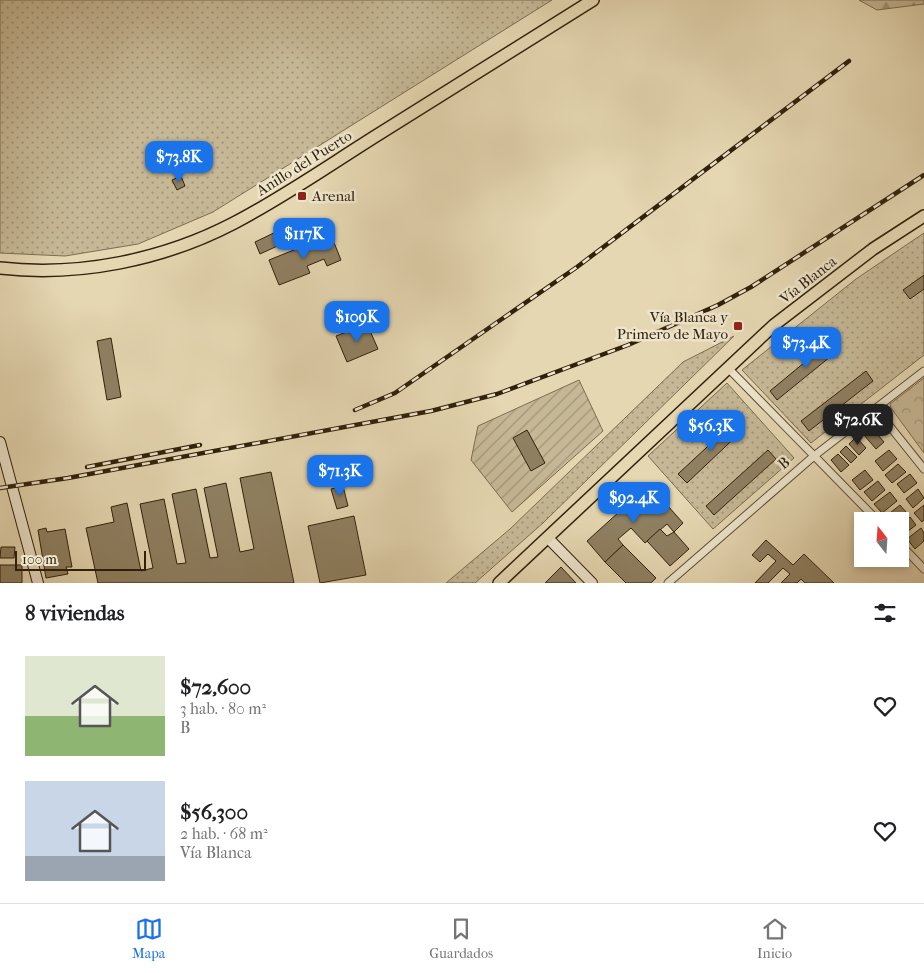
<!DOCTYPE html>
<html lang="es">
<meta charset="utf-8">
<style>
body{margin:0;font-family:"IM FELL French Canon",serif;background:#f6f6f6;color:#202124;height:100vh;display:flex;flex-direction:column;font-size:19px;white-space:nowrap}
*{box-sizing:border-box;margin:0}
p{font-size:16px;color:#757577}
.icon{flex:none;width:28px;height:28px;fill:none;stroke:currentColor;stroke-width:2;stroke-linecap:round;stroke-linejoin:round}
.map{position:relative;height:583px;overflow:hidden}
.panel{display:flex;flex-direction:column;background:#fff;flex:1}
.panel>*{flex:none}
.needle{width:32px;rotate:343deg}
.tools{position:absolute;left:854px;top:512px;display:grid;gap:10px}
.tools a{display:grid;place-items:center;width:55px;height:55px;border-radius:0px;background:#fff;box-shadow:0 2px 8px #0003;font-size:25px}
.scale{position:absolute;left:15px;bottom:12px;width:131px;box-sizing:border-box;padding-left:5px;border:2px solid #31210b;border-top:0;font-size:14px;line-height:18px;white-space:nowrap;color:#31210b;-webkit-text-stroke:4px #eee5cd;paint-order:stroke}
.price{position:absolute;translate:-50% -42px;padding:0 11px;border-radius:10px;background:#1a73e8;color:#fff;font-size:16px;line-height:32px;filter:drop-shadow(0 1px 2px #0008)}
.price::after{content:'';position:absolute;left:50%;top:30px;width:15px;height:11px;margin-left:-8px;background:inherit;clip-path:polygon(0 0,100% 0,50% 100%)}
.price.active{background:#222;color:#fff}
ul{padding:0;list-style:none}
li{display:flex;align-items:center;gap:15px;height:125px;padding:0 25px}
li span{display:grid;place-items:center;flex:none;width:140px;height:100px;border-radius:0px;color:#555}
li>.icon{margin-inline-start:auto}
span .icon{width:60px;height:60px;fill:#fffc;stroke-width:1}
li b{font-size:21px}
h2{display:flex;justify-content:space-between;align-items:center;height:60px;padding:0 25px;font-size:21px}
.dock{display:flex;justify-content:space-around;align-items:center;height:70px;border-top:1px solid #e0e0e0;background:#fff;font-size:14px;color:#757577}
.dock a{display:grid;justify-items:center;gap:2px}
.dock .active{color:#1a73e8}
.map>svg:first-child{display:block}
.grass{fill:url(#grass-dots);stroke:#7c6c50}
.forest{fill:url(#forest-firs);stroke:#7c6c50}
.park{fill:url(#park-crowns);stroke:#7c6c50}
.garden{fill:url(#garden-furrows);stroke:#7c6c50}
.building{fill:#8f8062;stroke:#31210b}
.lines{fill:none;stroke-linecap:round;stroke-linejoin:round}
.street-casing{stroke:#5e4e35;stroke-width:9}
.secondary-casing{stroke:#31210b;stroke-width:12}
.primary-casing{stroke:#31210b;stroke-width:14}
.street{stroke:#eee5cd;stroke-width:7}
.secondary{stroke:#eee5cd;stroke-width:10}
.primary{stroke:#e5d7b2;stroke-width:11}
.rail-casing{stroke:#31210b;stroke-width:4.5}
.rail{stroke:#eee5cd;stroke-width:2.5;stroke-dasharray:8;stroke-linecap:butt}
.poi-dot{fill:#8f2418;stroke:#eee5cd;stroke-width:2}
.labels{text-anchor:middle;stroke-width:5;stroke-linejoin:round;paint-order:stroke}
.street-label{font-size:15px;fill:#31210b;stroke:#eee5cd}
.poi-label{font-size:15px;fill:#31210b;stroke:#eee5cd;text-anchor:start}
</style>
<div class="map">
<svg width="924" height="583" viewBox="0 0 924 583">
<defs>
<pattern id="grass-dots" width="8" height="8" patternUnits="userSpaceOnUse" patternTransform="scale(1.25)"><rect width="8" height="8" fill="#c6b896"/><path d="M2 2h.1M6 6h.1" fill="none" stroke="#a19579" stroke-width="1.8" stroke-linecap="round"/></pattern>
<pattern id="forest-firs" width="22" height="20" patternUnits="userSpaceOnUse" patternTransform="scale(1.25)"><rect width="22" height="20" fill="#c6b896"/><path d="M5 1l3.5 6h-7zM16 11l3.5 6h-7z" fill="#a19579"/></pattern>
<pattern id="park-crowns" width="20" height="18" patternUnits="userSpaceOnUse" patternTransform="scale(1.25)"><rect width="20" height="18" fill="#c6b896"/><path d="M2 6a3 3 0 1 1 6 0M12 15a3 3 0 1 1 6 0" fill="none" stroke="#a19579"/></pattern>
<pattern id="garden-furrows" width="10" height="10" patternUnits="userSpaceOnUse" patternTransform="scale(1.25)"><rect width="10" height="10" fill="#c6b896"/><path d="M-1 1l2-2M0 10L10 0M9 11l2-2" fill="none" stroke="#a19579"/></pattern>
</defs>
<rect width="100%" height="100%" fill="#e5d7b2"/>
<filter id="stains"><feTurbulence type="fractalNoise" baseFrequency=".004" numOctaves="4"/><feColorMatrix values="0 0 0 0 .2 0 0 0 0 .09 0 0 0 0 .02 0 0 0 .5 -.17"/></filter>
<radialGradient id="worn" r=".72"><stop offset=".6" stop-color="#630" stop-opacity="0"/><stop offset="1" stop-color="#630" stop-opacity=".3"/></radialGradient>
<g class="grass">
<path d="M 0,0 L 552,0 L 213,212 L 138,244 L 65,256 L 0,253 Z"/>
<path d="M 924,233 L 924,355 L 811,443 L 742,370 L 856,279 Z"/>
<path d="M 734,336 L 543,523 L 475,583 L 446,583 L 510,529 L 683,362 Z"/>
<path d="M 727,383 L 794,458 L 713,529 L 648,456 Z"/>
</g>
<path class="forest" d="M 859,0 L 924,0 L 924,4 L 877,10 Z"/>
<path class="park" d="M 924,378 L 924,453 L 891,408 L 890,404 Z"/>
<path class="garden" d="M 579,380 L 603,431 L 512,512 L 471,460 L 478,426 Z"/>
<g class="building">
<path d="M 181,176 L 185,186 L 177,190 L 172,180 Z"/>
<path d="M 280,230 L 286,242 L 260,254 L 255,242 Z"/>
<path d="M 331,235 L 341,260 L 327,266 L 324,259 L 307,266 L 310,273 L 279,285 L 269,260 Z"/>
<path d="M 924,275 L 924,289 L 910,299 L 903,290 Z"/>
<path d="M 367,324 L 378,349 L 347,362 L 336,336 Z"/>
<path d="M 111,338 L 121,397 L 107,400 L 97,341 Z"/>
<path d="M 833,339 L 841,348 L 777,400 L 770,391 Z"/>
<path d="M 866,371 L 873,381 L 809,431 L 801,421 Z"/>
<path d="M 736,420 L 744,429 L 687,483 L 678,474 Z"/>
<path d="M 872,428 L 884,442 L 876,449 L 864,435 Z"/>
<path d="M 527,430 L 545,463 L 531,471 L 513,438 Z"/>
<path d="M 856,437 L 866,448 L 859,455 L 849,444 Z"/>
<path d="M 846,446 L 857,457 L 851,463 L 840,452 Z"/>
<path d="M 768,450 L 776,459 L 714,515 L 706,506 Z"/>
<path d="M 889,450 L 897,459 L 883,471 L 875,461 Z"/>
<path d="M 838,454 L 849,465 L 841,472 L 831,460 Z"/>
<path d="M 898,464 L 906,472 L 892,483 L 885,475 Z"/>
<path d="M 865,470 L 873,480 L 860,490 L 852,480 Z"/>
<path d="M 271,472 L 294,583 L 98,583 L 86,528 L 114,522 L 111,507 L 127,503 L 141,571 L 153,568 L 140,504 L 164,499 L 177,564 L 186,563 L 172,494 L 196,489 L 210,558 L 218,557 L 204,488 L 226,483 L 240,552 L 254,549 L 240,478 Z"/>
<path d="M 910,474 L 917,483 L 904,493 L 897,484 Z"/>
<path d="M 878,481 L 885,490 L 872,501 L 864,492 Z"/>
<path d="M 343,486 L 348,506 L 337,509 L 331,489 Z"/>
<path d="M 918,489 L 924,498 L 913,508 L 906,499 Z"/>
<path d="M 641,492 L 648,500 L 652,497 L 655,501 L 660,497 L 683,523 L 674,532 L 667,524 L 645,543 L 631,528 L 618,539 L 623,545 L 605,562 L 587,541 Z"/>
<path d="M 890,492 L 897,501 L 882,513 L 874,504 Z"/>
<path d="M 900,505 L 906,512 L 895,521 L 889,521 L 885,517 Z"/>
<path d="M 924,505 L 924,520 L 922,522 L 914,513 Z"/>
<path d="M 354,516 L 366,575 L 320,583 L 308,526 Z"/>
<path d="M 910,517 L 916,525 L 903,535 L 900,531 L 900,525 Z"/>
<path d="M 46,528 L 47,532 L 65,529 L 72,567 L 66,567 L 68,574 L 46,578 L 38,530 Z"/>
<path d="M 921,528 L 924,533 L 924,541 L 915,549 L 907,539 Z"/>
<path d="M 660,529 L 667,536 L 674,532 L 689,549 L 670,566 L 647,541 Z"/>
<path d="M 766,540 L 793,565 L 804,554 L 834,583 L 805,583 L 801,579 L 797,583 L 781,583 L 790,574 L 783,568 L 768,583 L 755,583 L 776,561 L 768,554 L 760,562 L 752,555 Z"/>
<path d="M 623,545 L 656,578 L 651,583 L 626,583 L 605,562 Z"/>
<path d="M 1,547 L 15,547 L 14,558 L 0,558 Z"/>
<rect x="0" y="565" width="22" height="18"/>
<path d="M 561,567 L 576,583 L 545,583 Z"/>
</g>
<g class="lines">
<g class="street-casing">
<g id="street">
<path d="M 728,368 L 878,521"/>
<path d="M 876,409 L 924,469"/>
<path d="M 900,544 L 924,569"/>
<path d="M 668,583 L 814,456 L 924,371"/>
</g>
</g>
<g class="secondary-casing">
<g id="secondary">
<path d="M 0,442 L 38,583"/>
<path d="M 548,538 L 592,583"/>
</g>
</g>
<g class="primary-casing">
<g id="primary">
<path d="M 0,268 C 79,277 163,260 234,223 C 284,197 331,164 379,134 C 450,89 522,45 593,0"/>
<path d="M 499,583 L 774,325 L 873,249 L 924,216"/>
</g>
</g>
<use href="#street" class="street"/>
<use href="#secondary" class="secondary"/>
<use href="#primary" class="primary"/>
<g class="rail-casing">
<g id="rail">
<path d="M 355,410 L 395,393 L 577,267 L 849,61"/>
<path d="M 87,467 L 200,445"/>
<path d="M 0,488 L 68,478 L 431,411 L 497,394 L 628,345 L 718,305 L 751,287 L 924,175"/>
</g>
</g>
<use href="#rail" class="rail"/>
</g>
<g class="poi-dot">
<rect x="297" y="191" width="10" height="10" rx="2.5"/>
<rect x="733" y="321" width="10" height="10" rx="2.5"/>
</g>
<g class="labels">
<g class="street-label">
<text transform="translate(304 163) rotate(-32)" y="5">Anillo del Puerto</text>
<text transform="translate(808 280) rotate(-38)" y="5">Vía Blanca</text>
<text transform="translate(784 463) rotate(-41)" y="5">B</text>
</g>
<g class="poi-label">
<text x="312" y="201">Arenal</text>
<text x="728" y="322" text-anchor="end">Vía Blanca y<tspan x="728" dy="17">Primero de Mayo</tspan></text>
</g>
</g>
<rect width="100%" height="100%" filter="url(#stains)"/>
<rect width="100%" height="100%" fill="url(#worn)"/>
</svg>
<div class="tools">
<a><svg class="needle" viewBox="-14 -14 28 28"><path d="M0-13l5 13h-10z" fill="#e53935"/><path d="M0 13l5-13h-10z" fill="#757577"/></svg></a>
</div>
<div class="scale">100 m</div>
<b class="price" style="left:179px;top:183px">$73.8K</b>
<b class="price" style="left:304px;top:260px">$117K</b>
<b class="price" style="left:357px;top:343px">$109K</b>
<b class="price" style="left:806px;top:369px">$73.4K</b>
<b class="price active" style="left:858px;top:446px">$72.6K</b>
<b class="price" style="left:711px;top:452px">$56.3K</b>
<b class="price" style="left:340px;top:497px">$71.3K</b>
<b class="price" style="left:634px;top:524px">$92.4K</b>
</div>
<section class="panel">
<h2>8 viviendas<svg class="icon" aria-label="filters" viewBox="0 0 24 24"><path d="M4 7h16M4 17h16"/><circle cx="9" cy="7" r="2"/><circle cx="15" cy="17" r="2"/></svg></h2>
<ul>
<li><span style="background:linear-gradient(#dfe7d0 60%,#8fb573 0)"><svg class="icon" aria-label="home" viewBox="0 0 24 24"><path d="M3 11l9-7 9 7M6 9v11h12V9"/></svg></span><div><b>$72,600</b><p>3 hab. · 80 m²</p><p>B</p></div><svg class="icon" aria-label="heart" viewBox="0 0 24 24"><path d="M12 20l-8-8c-3-5 5-10 8-4 3-6 11-1 8 4z"/></svg></li>
<li><span style="background:linear-gradient(#c9d6e8 75%,#9aa5b1 0)"><svg class="icon" aria-label="home" viewBox="0 0 24 24"><path d="M3 11l9-7 9 7M6 9v11h12V9"/></svg></span><div><b>$56,300</b><p>2 hab. · 68 m²</p><p>Vía Blanca</p></div><svg class="icon" aria-label="heart" viewBox="0 0 24 24"><path d="M12 20l-8-8c-3-5 5-10 8-4 3-6 11-1 8 4z"/></svg></li>
</ul>
</section>
<nav class="dock">
<a class="active"><svg class="icon" aria-label="map" viewBox="0 0 24 24"><path d="M3 6l6-2 6 2 6-2v14l-6 2-6-2-6 2zM9 4v14M15 6v14"/></svg>Mapa</a>
<a><svg class="icon" aria-label="saved" viewBox="0 0 24 24"><path d="M7 4h10v16l-5-4-5 4z"/></svg>Guardados</a>
<a><svg class="icon" aria-label="home" viewBox="0 0 24 24"><path d="M3 11l9-7 9 7M6 9v11h12V9"/></svg>Inicio</a>
</nav>
